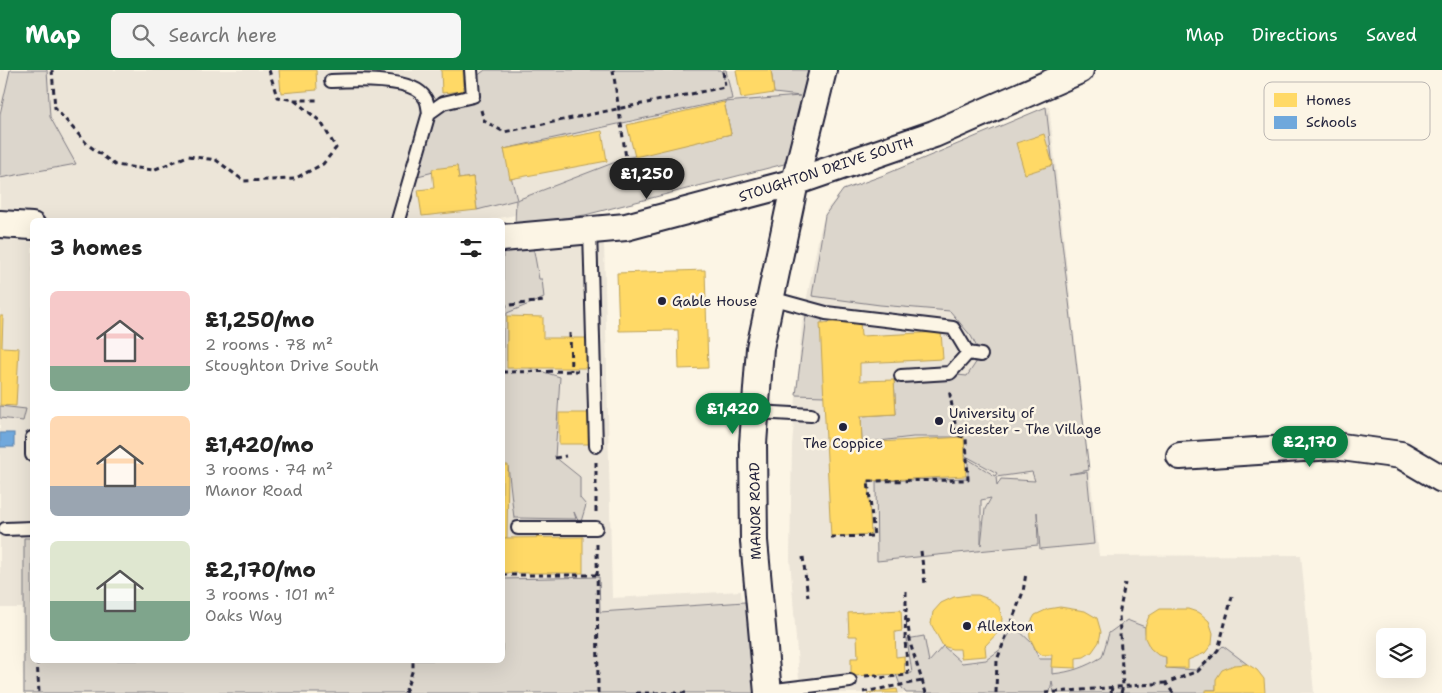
<!DOCTYPE html>
<meta charset="utf-8">
<style>
body{margin:0;font-family:"Shantell Sans",sans-serif;background:#f6f6f6;color:#222;height:100vh;display:flex;flex-direction:column;font-size:19px;white-space:nowrap}
*{box-sizing:border-box;margin:0}
p{font-size:16px;color:#767676}
.icon{flex:none;width:28px;height:28px;fill:none;stroke:currentColor;stroke-width:2;stroke-linecap:round;stroke-linejoin:round}
.map{position:relative;flex:1;overflow:hidden}
.details{position:absolute;left:30px;top:148px;width:475px;height:445px;display:flex;flex-direction:column;background:#fff;border-radius:8px;box-shadow:0 5px 20px #0002}
.details>*{flex:none}
.controls{position:absolute;left:1376px;top:558px;display:grid;gap:10px}
.controls a{display:grid;place-items:center;width:50px;height:50px;border-radius:8px;background:#fff;box-shadow:0 5px 20px #0002;font-size:25px}
.price{position:absolute;translate:-50% -42px;padding:0 11px;border-radius:18px;background:#0b8043;color:#fff;font-size:16px;line-height:32px;filter:drop-shadow(0 1px 2px #0008)}
.price::after{content:'';position:absolute;left:50%;top:30px;width:15px;height:11px;margin-left:-8px;background:inherit;clip-path:polygon(0 0,100% 0,50% 100%)}
.price.current{background:#222;color:#fff}
ul{padding:0;list-style:none}
li{display:flex;align-items:center;gap:15px;height:125px;padding:0 20px}
li span{display:grid;place-items:center;flex:none;width:140px;height:100px;border-radius:8px;color:#555}
li>.icon{margin-inline-start:auto}
span .icon{width:60px;height:60px;fill:#fffc;stroke-width:1}
li b{font-size:21px}
h2{display:flex;justify-content:space-between;align-items:center;height:60px;padding:0 20px;font-size:21px}
header{display:flex;align-items:center;gap:30px;box-sizing:border-box;height:70px;padding:0 25px;background:#0b8043;color:#fff}
header strong{font-size:24px}
nav{display:flex;gap:28px;margin-inline-start:auto;font-size:18px}
.search{width:350px;height:45px;background:#f6f6f6;display:flex;align-items:center;gap:12px;box-sizing:border-box;padding:0 18px;border-radius:8px;color:#767676;font-size:19px}
.map>svg:first-child{display:block}
.built{fill:#ece5d8}
.green{fill:#dcd6cc;stroke:#7f7c84;fill-rule:evenodd}
.homes{fill:#ffd966;stroke:#bda259}
.schools{fill:#6fa8dc;stroke:#5880ac}
.lines{fill:none;stroke-linecap:round;stroke-linejoin:round}
.service-casing{stroke:#22223b;stroke-width:16}
.minor-casing{stroke:#22223b;stroke-width:30}
.path{stroke:#22223b;stroke-width:3;stroke-dasharray:5 4;stroke-linecap:butt}
.service{stroke:#fcf5e5;stroke-width:12}
.minor{stroke:#fcf5e5;stroke-width:26}
.poi-dot{fill:#22223b;stroke:#fcf5e5;stroke-width:2}
.labels{text-anchor:middle;stroke-width:5;stroke-linejoin:round;paint-order:stroke}
.street-label{font-size:14px;fill:#22223b;stroke:#fcf5e5}
.poi-label{font-size:14px;fill:#22223b;stroke:#fcf5e5;text-anchor:start}
.key{fill:#fcf5e5;stroke:#bbb6b2;stroke-width:1}
.key-label{font-size:14px;fill:#22223b}
</style>
<header>
<strong>Map</strong>
<div class="search"><svg class="icon" aria-label="search" viewBox="0 0 24 24"><circle cx="10" cy="10" r="6"/><path d="M15 15l6 6"/></svg>Search here</div>
<nav><a>Map</a><a>Directions</a><a>Saved</a></nav>
</header>
<div class="map">
<svg width="1442" height="623" viewBox="0 0 1442 623">
<rect width="100%" height="100%" fill="#fcf5e5"/>
<filter id="ink" filterUnits="userSpaceOnUse"><feTurbulence type="fractalNoise" baseFrequency=".02" numOctaves="2"/><feDisplacementMap in="SourceGraphic" scale="10" xChannelSelector="R" yChannelSelector="G"/><feConvolveMatrix kernelMatrix="1 2 1 2 8 2 1 2 1" color-interpolation-filters="sRGB"/></filter>
<g filter="url(#ink)">
<g class="built">
<path d="M 0,0 L 809,0 L 792,92 L 489,150 L 32,150 L 0,149 Z"/>
<path d="M 1049,36 L 1099,486 L 1301,485 L 1314,623 L 800,623 L 790,488 L 792,376 L 802,253 L 820,161 L 827,139 L 843,120 L 925,90 Z"/>
<path d="M 0,169 L 32,172 L 32,590 L 502,590 L 503,184 L 604,170 L 612,528 L 741,521 L 749,623 L 23,623 L 22,538 L 0,538 Z"/>
</g>
<g class="green">
<path d="M 10,0 L 47,0 L 50,47 L 76,94 L 0,108 L 0,44 Z"/>
<path d="M 485,0 L 721,0 L 724,9 L 723,0 L 726,0 L 732,29 L 504,79 L 517,130 L 626,88 L 731,64 L 724,32 L 800,26 L 774,23 L 771,0 L 813,0 L 792,92 L 585,145 L 515,155 L 516,130 L 477,140 L 473,107 L 459,109 L 457,96 L 410,108 L 429,43 Z"/>
<path d="M 1046,37 L 1089,400 L 1069,404 L 1087,402 L 1094,474 L 1040,479 L 1037,442 L 1038,475 L 877,491 L 876,411 L 968,408 L 968,389 L 995,406 L 997,403 L 964,385 L 963,367 L 913,367 L 862,373 L 861,346 L 896,344 L 894,310 L 947,304 L 967,306 L 981,285 L 971,266 L 950,241 L 880,235 L 812,226 L 825,145 L 843,120 L 884,105 ZM 1032,402 L 1035,411 L 1001,409 L 997,416 L 996,407 ZM 991,428 L 985,439 L 981,475 L 981,430 Z"/>
<path d="M 531,165 L 539,209 L 542,209 L 544,228 L 507,243 L 507,291 L 560,307 L 555,387 L 580,407 L 580,428 L 586,435 L 580,455 L 574,442 L 576,449 L 514,448 L 508,396 L 503,395 L 503,168 Z"/>
<path d="M 807,238 L 822,242 L 824,326 L 796,325 Z"/>
<path d="M 0,336 L 26,339 L 23,351 L 0,348 Z"/>
<path d="M 24,468 L 32,468 L 32,590 L 502,590 L 503,509 L 599,507 L 600,542 L 759,531 L 762,623 L 24,623 Z"/>
<path d="M 1127,550 L 1145,557 C 1145,572 1150,583 1166,587 L 1166,598 L 1196,600 L 1223,576 L 1247,594 C 1228,599 1216,597 1216,620 L 1207,620 L 1206,623 L 1054,623 L 1052,611 L 1050,623 L 906,623 L 900,615 L 896,604 L 912,603 L 907,569 L 924,566 L 929,592 L 943,576 L 962,593 L 986,590 L 1001,579 L 1014,556 L 1033,574 L 1039,589 L 1052,589 L 1052,604 C 1072,602 1085,597 1102,587 L 1109,563 Z"/>
</g>
<g class="homes">
<path d="M 279,0 L 316,0 L 317,20 L 281,23 Z"/>
<path d="M 441,0 L 463,0 L 464,21 L 442,23 Z"/>
<path d="M 736,0 L 771,0 L 774,23 L 741,28 Z"/>
<path d="M 724,32 L 731,64 L 635,87 L 627,55 Z"/>
<path d="M 602,61 L 607,91 L 510,109 L 504,79 Z"/>
<path d="M 1044,64 L 1053,95 L 1025,104 L 1016,73 Z"/>
<path d="M 457,96 L 459,109 L 473,107 L 477,140 L 422,146 L 418,120 L 434,118 L 432,99 Z"/>
<path d="M 705,200 L 708,298 L 679,299 L 678,260 L 619,261 L 617,203 Z"/>
<path d="M 0,246 L 3,246 L 2,277 L 19,278 L 16,336 L 0,335 Z"/>
<path d="M 507,246 L 543,247 L 543,268 L 591,268 L 591,298 L 507,298 Z"/>
<path d="M 860,251 L 861,266 L 941,262 L 943,289 L 860,293 L 860,311 L 894,310 L 896,344 L 861,346 L 862,373 L 964,367 L 966,406 L 868,411 L 871,464 L 831,467 L 820,253 Z"/>
<rect x="559" y="343" width="31" height="31"/>
<path d="M 502,395 L 508,395 L 507,468 L 502,468 Z"/>
<path d="M 583,467 L 583,503 L 502,503 L 502,468 Z"/>
<path d="M 969,525 L 978,525 L 989,529 L 999,537 L 1002,548 L 1001,559 L 985,576 L 986,586 L 961,588 L 960,579 L 952,579 L 943,576 L 931,554 L 933,542 L 941,533 L 954,527 Z"/>
<path d="M 1060,537 L 1085,541 L 1097,548 L 1101,562 L 1099,572 L 1092,582 L 1084,587 L 1076,588 L 1076,598 L 1051,597 L 1052,585 L 1042,585 L 1036,580 L 1030,568 L 1029,555 L 1035,545 L 1048,539 Z"/>
<path d="M 1160,539 L 1188,539 L 1200,543 L 1209,551 L 1213,563 L 1212,574 L 1205,583 L 1188,590 L 1188,598 L 1166,598 L 1166,587 L 1158,585 L 1150,578 L 1145,568 L 1145,557 L 1149,546 Z"/>
<path d="M 901,540 L 902,561 L 895,562 L 896,587 L 904,586 L 905,604 L 851,606 L 851,588 L 858,588 L 857,566 L 849,566 L 848,543 Z"/>
<path d="M 1247,594 L 1257,600 L 1264,609 L 1265,623 L 1206,623 L 1206,620 L 1216,620 L 1216,609 L 1222,600 L 1234,595 Z"/>
<path d="M 897,619 L 898,623 L 867,623 Z"/>
</g>
<rect class="schools" x="0" y="363" width="14" height="14"/>
<g class="lines">
<g class="service-casing">
<g id="service">
<path d="M 331,11 C 352,10 414,7 425,28 C 428,32 428,38 429,43"/>
<path d="M 398,150 L 429,43 L 443,33 L 473,26 L 471,0"/>
<path d="M 590,160 L 596,376"/>
<path d="M 771,228 L 826,243 L 953,258 L 968,283 L 950,303 L 901,306"/>
<path d="M 968,283 L 981,285"/>
<path d="M 756,342 L 811,345"/>
<path d="M 32,385 L 32,368"/>
<path d="M 518,458 L 596,458"/>
<path d="M 5,459 L 32,458"/>
<path d="M 767,621 L 850,611"/>
</g>
</g>
<g class="minor-casing">
<g id="minor">
<path d="M 0,154 L 32,156"/>
<path d="M 502,168 L 626,157 L 795,112 L 934,64 L 1080,0"/>
<path d="M 1180,386 L 1334,376 L 1401,385 L 1442,409"/>
<path d="M 768,623 L 754,471 L 753,374 L 760,278 L 795,112 L 823,0"/>
</g>
</g>
<g class="path">
<path d="M 52,0 L 55,38 L 87,74 L 115,95 L 153,100 L 188,86 L 216,90 L 244,111 L 294,109 L 323,94 L 336,78 L 321,52 L 294,30"/>
<path d="M 269,0 L 277,27 L 294,30 L 318,30"/>
<path d="M 613,0 L 626,88"/>
<path d="M 481,40 L 484,51 L 504,62 L 725,17 L 723,0"/>
<path d="M 502,236 L 544,231"/>
<path d="M 570,263 L 571,301"/>
<path d="M 502,302 L 578,301"/>
<path d="M 555,388 L 566,386"/>
<path d="M 596,392 L 596,443"/>
<path d="M 831,467 L 874,466 L 868,411 L 968,410 L 966,368 L 957,365 L 949,319"/>
<path d="M 597,474 L 598,623"/>
<path d="M 921,481 L 925,514"/>
<path d="M 803,487 L 808,527"/>
<path d="M 502,505 L 596,505"/>
<path d="M 906,521 L 906,540"/>
<path d="M 907,549 L 911,576 L 926,623"/>
<path d="M 37,590 L 39,623"/>
<path d="M 865,606 L 876,605 L 878,608 L 908,605 L 905,570 L 906,538"/>
<path d="M 863,622 L 922,611"/>
<path d="M 405,623 L 413,599 L 413,590"/>
<path d="M 636,623 L 689,623"/>
<path d="M 996,623 L 997,590 L 1023,522 L 1026,503"/>
<path d="M 1045,623 L 1166,613"/>
<path d="M 1111,623 L 1112,617"/>
<path d="M 1121,623 L 1123,616 L 1119,545 L 1125,513"/>
<path d="M 1173,623 L 1166,613 L 1198,601 L 1218,580 L 1233,523"/>
</g>
<use href="#service" class="service"/>
<use href="#minor" class="minor"/>
</g>
</g>
<g class="poi-dot">
<circle cx="662" cy="231" r="5"/>
<circle cx="939" cy="351" r="5"/>
<circle cx="843" cy="357" r="5"/>
<circle cx="967" cy="556" r="5"/>
</g>
<g class="labels">
<g class="street-label">
<text transform="translate(826 99) rotate(-18)" y="5">STOUGHTON DRIVE SOUTH</text>
<text transform="translate(755 441) rotate(-91)" y="5">MANOR ROAD</text>
</g>
<g class="poi-label">
<text x="672" y="236">Gable House</text>
<text x="949" y="348">University of<tspan x="949" dy="16">Leicester - The Village</tspan></text>
<text x="843" y="378" text-anchor="middle">The Coppice</text>
<text x="977" y="561">Allexton</text>
</g>
</g>
<rect x="1264" y="12" width="166" height="58" rx="8" class="key"/>
<rect x="1274" y="23" width="23" height="14" fill="#ffd966"/>
<rect x="1274" y="46" width="23" height="13" fill="#6fa8dc"/>
<g class="key-label">
<text x="1306" y="35">Homes</text>
<text x="1306" y="57">Schools</text>
</g>
</svg>
<div class="controls">
<a><svg class="icon" aria-label="layers" viewBox="0 0 24 24"><path d="M12 4l9 5-9 5-9-5zM3 14l9 5 9-5"/></svg></a>
</div>
<b class="price current" style="left:647px;top:130px">£1,250</b>
<b class="price" style="left:733px;top:365px">£1,420</b>
<b class="price" style="left:1310px;top:398px">£2,170</b>
<section class="details">
<h2>3 homes<svg class="icon" aria-label="filters" viewBox="0 0 24 24"><path d="M4 7h16M4 17h16"/><circle cx="9" cy="7" r="2"/><circle cx="15" cy="17" r="2"/></svg></h2>
<ul>
<li><span style="background:linear-gradient(#f6c9c9 75%,#7fa58c 0)"><svg class="icon" aria-label="home" viewBox="0 0 24 24"><path d="M3 11l9-7 9 7M6 9v11h12V9"/></svg></span><div><b>£1,250/mo</b><p>2 rooms · 78 m²</p><p>Stoughton Drive South</p></div></li>
<li><span style="background:linear-gradient(#ffd9b3 70%,#9aa5b1 0)"><svg class="icon" aria-label="home" viewBox="0 0 24 24"><path d="M3 11l9-7 9 7M6 9v11h12V9"/></svg></span><div><b>£1,420/mo</b><p>3 rooms · 74 m²</p><p>Manor Road</p></div></li>
<li><span style="background:linear-gradient(#dfe7d0 60%,#7fa58c 0)"><svg class="icon" aria-label="home" viewBox="0 0 24 24"><path d="M3 11l9-7 9 7M6 9v11h12V9"/></svg></span><div><b>£2,170/mo</b><p>3 rooms · 101 m²</p><p>Oaks Way</p></div></li>
</ul>
</section>
</div>
